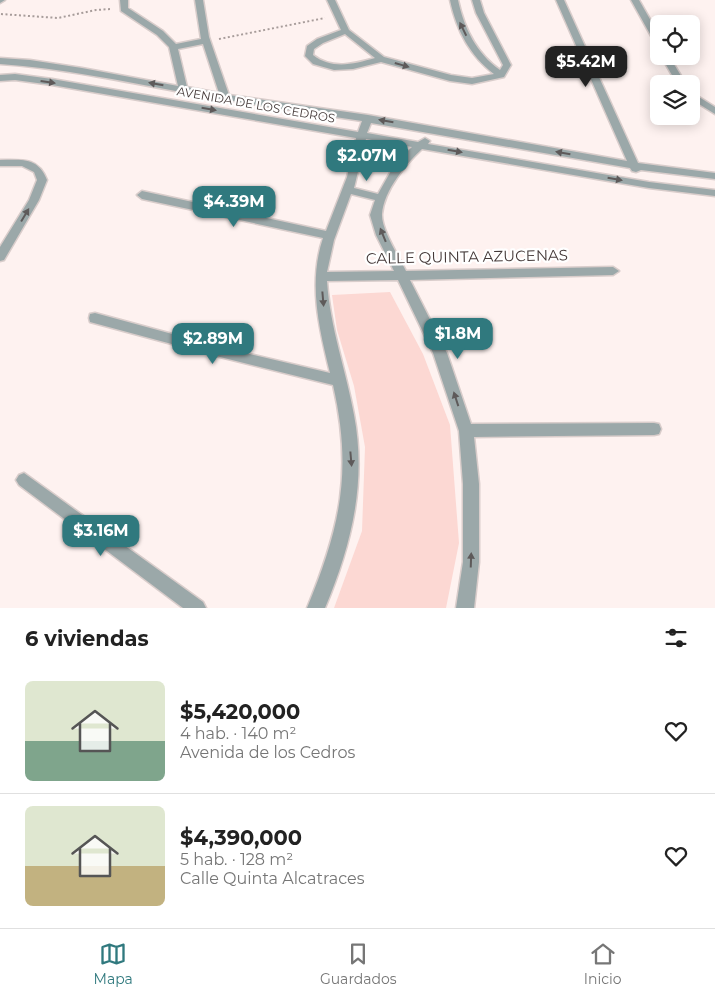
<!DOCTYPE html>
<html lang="es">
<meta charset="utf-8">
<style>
body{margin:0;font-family:Montserrat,sans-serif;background:#f6f6f6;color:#222;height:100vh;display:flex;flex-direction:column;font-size:19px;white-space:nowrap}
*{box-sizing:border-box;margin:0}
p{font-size:16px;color:#767676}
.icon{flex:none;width:28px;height:28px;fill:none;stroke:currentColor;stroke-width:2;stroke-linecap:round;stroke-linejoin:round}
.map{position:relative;height:608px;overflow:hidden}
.panel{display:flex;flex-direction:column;background:#fff;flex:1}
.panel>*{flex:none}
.controls{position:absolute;left:650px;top:15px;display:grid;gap:10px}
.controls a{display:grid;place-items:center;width:50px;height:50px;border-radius:8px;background:#fff;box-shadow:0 2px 12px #0003;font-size:25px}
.price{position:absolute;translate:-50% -42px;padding:0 11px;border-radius:10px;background:#30797e;color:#fff;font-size:16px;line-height:32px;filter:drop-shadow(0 1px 2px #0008)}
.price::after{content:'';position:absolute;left:50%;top:30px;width:15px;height:11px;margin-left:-8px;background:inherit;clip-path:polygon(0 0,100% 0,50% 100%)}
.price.selected{background:#222;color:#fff}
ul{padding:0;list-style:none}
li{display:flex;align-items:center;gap:15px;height:125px;padding:0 25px}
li+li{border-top:1px solid #e0e0e0}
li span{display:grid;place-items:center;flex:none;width:140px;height:100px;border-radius:8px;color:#555}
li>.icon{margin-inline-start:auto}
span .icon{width:60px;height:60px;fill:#fffc;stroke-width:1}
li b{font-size:21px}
h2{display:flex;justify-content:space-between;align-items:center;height:60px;padding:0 25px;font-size:21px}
.tabs{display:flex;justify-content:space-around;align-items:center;height:70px;border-top:1px solid #e0e0e0;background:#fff;font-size:14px;color:#767676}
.tabs a{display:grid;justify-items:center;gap:2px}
.tabs .selected{color:#30797e}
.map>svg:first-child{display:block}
.green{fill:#fcd8d3}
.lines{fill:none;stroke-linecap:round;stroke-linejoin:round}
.minor-casing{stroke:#d9cdcb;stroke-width:3}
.path{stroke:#a79c9a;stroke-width:2;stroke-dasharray:2 2.5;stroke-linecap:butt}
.minor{fill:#9ba8a9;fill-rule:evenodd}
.oneway{fill:#5e5a5a}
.labels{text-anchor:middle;stroke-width:4.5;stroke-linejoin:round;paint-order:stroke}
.far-street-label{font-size:12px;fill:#443938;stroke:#fff}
.street-label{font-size:15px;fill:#443938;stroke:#fff}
</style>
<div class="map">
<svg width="715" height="608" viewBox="0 0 715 608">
<rect width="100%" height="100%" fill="#fef2f0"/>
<path class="green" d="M 390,292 L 423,354 L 450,425 L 459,543 L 446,608 L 334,608 L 362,531 L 365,447 L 354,386 L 337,330 L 332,295 Z"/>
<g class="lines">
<g class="minor-casing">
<g id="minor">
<path d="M 0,0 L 5,0 L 0,3 Z"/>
<path d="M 120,0 L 128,0 L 128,8 L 163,31 L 176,44 L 201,39 L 195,0 L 203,0 L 209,37 L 229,95 L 368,115 L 627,161 L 556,0 L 564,0 L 638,163 L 715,173 L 715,179 L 641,170 L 636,172 L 632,171 L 630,168 L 371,123 L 367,133 L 418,142 L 425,138 L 430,141 L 428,144 L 649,182 L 715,190 L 715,196 L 649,188 L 422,149 C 406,164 384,190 382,214 C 381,229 399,257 406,271 L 613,267 L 619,271 L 613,275 L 410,280 L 447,353 L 471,424 L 654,423 L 659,424 L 661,429 L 659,434 L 654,435 L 474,437 L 479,484 L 479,562 L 474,608 L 456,608 L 463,562 L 463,484 L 459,431 L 433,353 L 398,280 L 327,281 C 330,328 346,370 354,415 C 367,483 351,546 325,608 L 307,608 C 340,528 353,472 333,385 L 220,357 L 90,322 L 89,318 L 90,314 L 95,313 L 220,347 L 330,373 C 319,328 308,283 323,238 L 142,199 L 137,195 L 142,191 L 326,231 L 347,177 L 356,138 L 52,85 L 15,80 L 0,81 L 0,75 L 15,74 L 52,79 L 358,132 L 362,121 C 302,112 241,103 181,92 C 121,81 61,68 0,64 L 0,58 L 30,60 L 82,68 L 178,86 L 169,47 L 157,35 L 121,11 ZM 203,44 L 219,93 L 187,87 L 178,49 ZM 366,139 L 412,147 L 396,162 L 378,194 L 354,188 ZM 351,194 L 375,200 L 370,215 L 376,235 L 394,271 L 327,272 L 334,240 Z"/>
<path d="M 327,0 L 335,0 L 349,30 L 384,57 L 451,75 L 472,78 L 494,74 C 470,56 456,29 450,0 L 458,0 C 464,28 476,53 500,70 L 503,65 L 476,13 L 472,0 L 480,0 L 484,13 L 511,65 L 504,77 L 472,84 L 450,81 L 381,62 L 353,69 L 334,70 L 313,64 L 305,56 L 307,46 L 317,39 L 341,30 ZM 345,34 L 375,58 C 354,64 332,70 313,55 L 314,49 L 323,43 Z"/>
<path d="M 631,0 L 639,0 L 659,35 L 659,45 L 655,43 Z"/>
<path d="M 661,56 L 669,56 L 686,84 L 677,84 Z"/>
<path d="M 691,92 L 715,107 L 715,114 L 691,99 Z"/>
<path d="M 0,160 C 22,160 38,157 47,180 L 39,200 L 4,260 L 0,261 L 0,247 L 29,200 L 37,180 L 34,172 L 22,166 L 0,166 Z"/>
<path d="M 24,473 L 203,602 L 206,608 L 183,608 L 19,485 L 16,480 L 19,475 Z"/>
</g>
</g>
<g class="path">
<path d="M 1,14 L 58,18 L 96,10 L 111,9"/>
<path d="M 219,39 L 325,18"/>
</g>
<use href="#minor" class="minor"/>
</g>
<defs><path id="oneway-solid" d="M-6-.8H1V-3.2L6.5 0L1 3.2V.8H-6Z" transform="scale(1.25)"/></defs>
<g class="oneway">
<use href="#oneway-solid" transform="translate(463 29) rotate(-116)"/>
<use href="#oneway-solid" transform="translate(402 65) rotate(16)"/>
<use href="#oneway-solid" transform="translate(48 82) rotate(8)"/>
<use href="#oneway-solid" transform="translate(156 84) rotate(-170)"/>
<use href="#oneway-solid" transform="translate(209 109) rotate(10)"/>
<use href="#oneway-solid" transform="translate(386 121) rotate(-170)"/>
<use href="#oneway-solid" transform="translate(455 151) rotate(10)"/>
<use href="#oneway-solid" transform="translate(563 153) rotate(-170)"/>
<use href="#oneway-solid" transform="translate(615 179) rotate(10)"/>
<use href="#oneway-solid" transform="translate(25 215) rotate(-59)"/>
<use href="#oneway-solid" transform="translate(383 235) rotate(-112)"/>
<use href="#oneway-solid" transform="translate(323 299) rotate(85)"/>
<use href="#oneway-solid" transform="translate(456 399) rotate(-108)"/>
<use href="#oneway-solid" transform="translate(351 459) rotate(85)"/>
<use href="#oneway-solid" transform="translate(471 560) rotate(-88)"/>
</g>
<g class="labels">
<g class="far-street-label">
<text transform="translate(256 105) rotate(10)" y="4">AVENIDA DE LOS CEDROS</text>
</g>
<g class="street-label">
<text transform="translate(467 257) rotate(-1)" y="5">CALLE QUINTA AZUCENAS</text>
</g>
</g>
</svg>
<div class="controls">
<a><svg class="icon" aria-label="locate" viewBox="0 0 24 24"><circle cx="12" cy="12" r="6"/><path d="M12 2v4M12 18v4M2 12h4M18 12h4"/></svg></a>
<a><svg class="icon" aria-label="layers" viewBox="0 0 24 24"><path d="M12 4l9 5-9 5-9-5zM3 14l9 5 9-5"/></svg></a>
</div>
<b class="price selected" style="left:586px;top:88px">$5.42M</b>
<b class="price" style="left:367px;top:182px">$2.07M</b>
<b class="price" style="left:234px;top:228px">$4.39M</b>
<b class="price" style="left:458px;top:360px">$1.8M</b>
<b class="price" style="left:213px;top:365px">$2.89M</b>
<b class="price" style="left:101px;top:557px">$3.16M</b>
</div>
<section class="panel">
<h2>6 viviendas<svg class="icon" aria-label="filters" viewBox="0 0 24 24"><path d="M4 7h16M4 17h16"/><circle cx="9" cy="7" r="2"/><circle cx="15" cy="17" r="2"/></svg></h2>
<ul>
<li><span style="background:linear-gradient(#dfe7d0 60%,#7fa58c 0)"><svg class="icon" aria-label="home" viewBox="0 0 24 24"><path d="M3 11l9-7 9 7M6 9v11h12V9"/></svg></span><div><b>$5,420,000</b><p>4 hab. · 140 m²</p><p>Avenida de los Cedros</p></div><svg class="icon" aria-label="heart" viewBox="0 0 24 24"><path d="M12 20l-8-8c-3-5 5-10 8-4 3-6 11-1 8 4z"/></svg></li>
<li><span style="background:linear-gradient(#dfe7d0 60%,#c2b280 0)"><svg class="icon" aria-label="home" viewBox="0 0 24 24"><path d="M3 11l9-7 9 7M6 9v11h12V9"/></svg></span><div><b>$4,390,000</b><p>5 hab. · 128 m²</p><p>Calle Quinta Alcatraces</p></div><svg class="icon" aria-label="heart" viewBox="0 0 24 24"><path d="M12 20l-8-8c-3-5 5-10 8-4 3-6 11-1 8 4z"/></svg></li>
</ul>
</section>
<nav class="tabs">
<a class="selected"><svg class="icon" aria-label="map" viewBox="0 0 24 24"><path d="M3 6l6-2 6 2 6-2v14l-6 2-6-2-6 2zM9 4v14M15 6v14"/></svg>Mapa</a>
<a><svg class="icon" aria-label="saved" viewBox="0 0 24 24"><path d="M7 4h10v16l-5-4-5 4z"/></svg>Guardados</a>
<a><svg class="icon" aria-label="home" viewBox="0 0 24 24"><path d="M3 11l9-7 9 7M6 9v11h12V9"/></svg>Inicio</a>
</nav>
